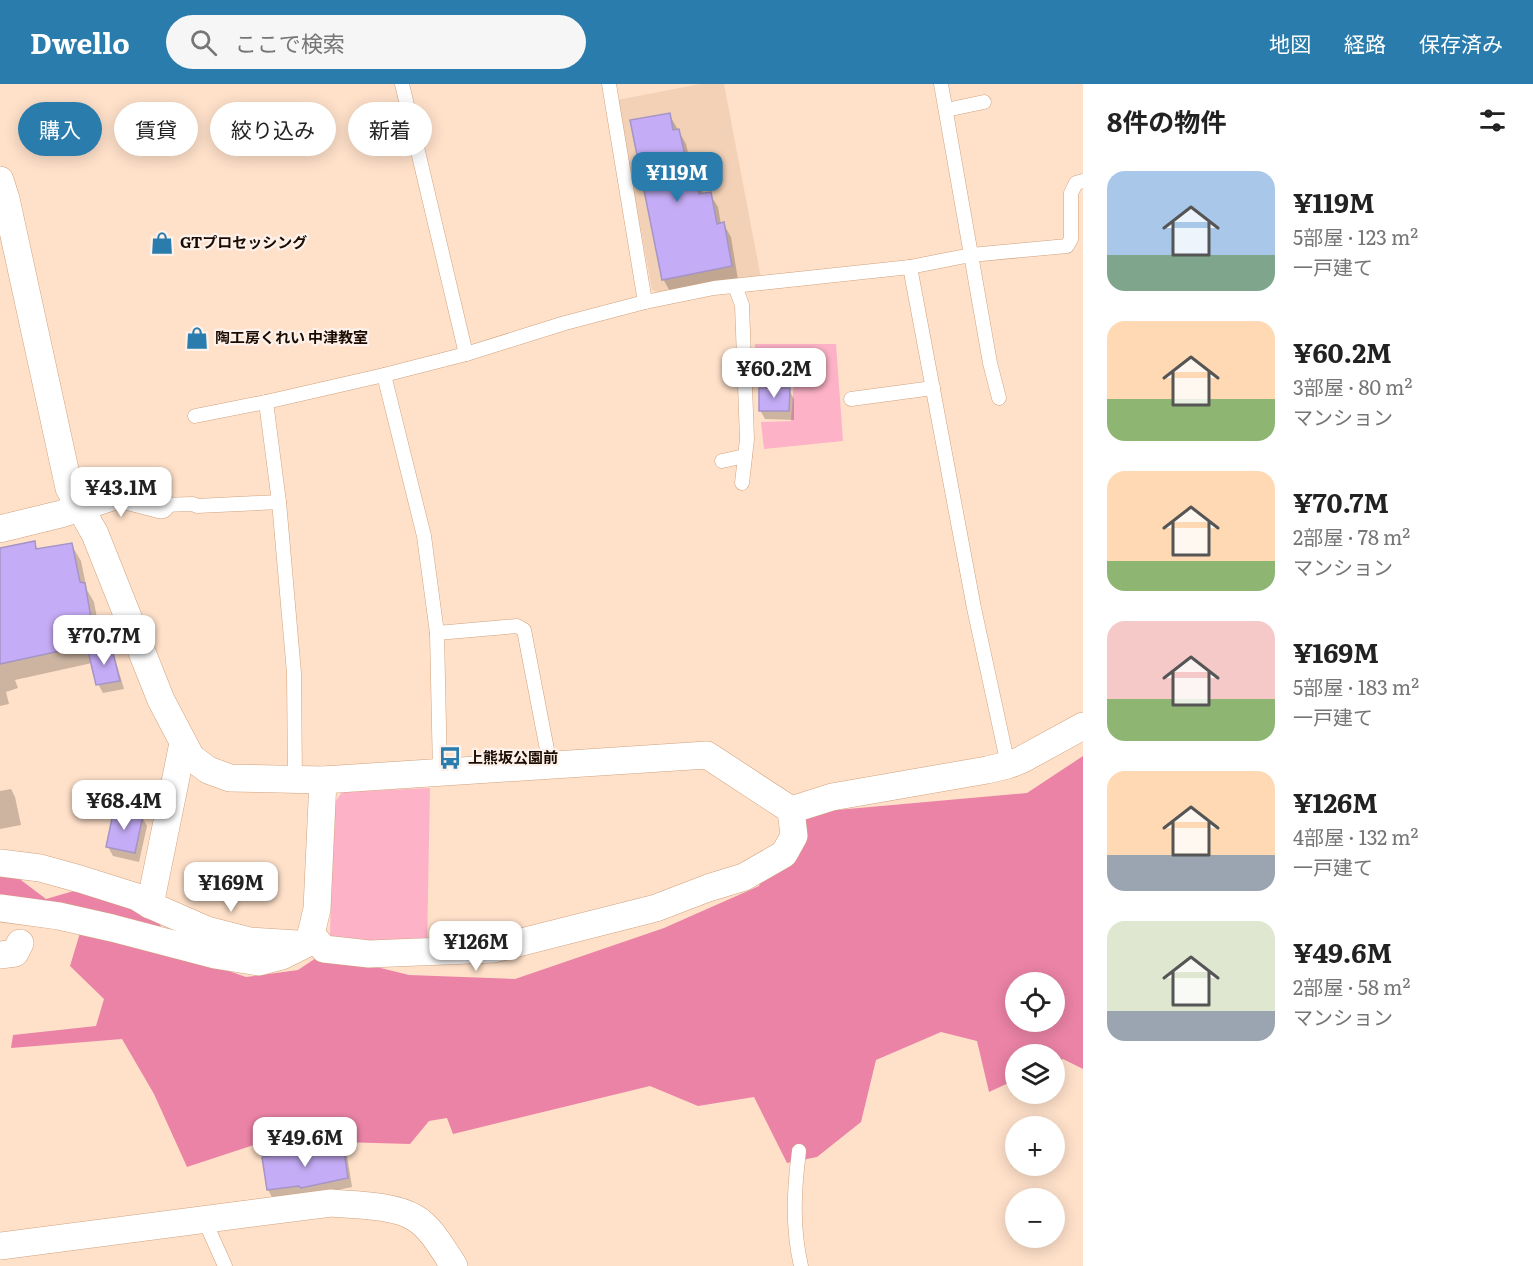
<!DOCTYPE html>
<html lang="ja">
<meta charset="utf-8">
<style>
body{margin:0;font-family:Literata,"Noto Sans JP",serif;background:#f6f6f6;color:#222;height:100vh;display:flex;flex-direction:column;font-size:22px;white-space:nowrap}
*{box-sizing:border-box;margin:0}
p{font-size:20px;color:#767676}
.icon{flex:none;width:33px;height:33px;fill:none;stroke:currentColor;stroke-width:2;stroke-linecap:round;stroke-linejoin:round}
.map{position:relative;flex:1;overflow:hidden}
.drawer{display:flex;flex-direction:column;background:#fff;width:450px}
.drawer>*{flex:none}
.guide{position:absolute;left:18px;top:18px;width:570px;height:54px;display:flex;gap:12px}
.controls{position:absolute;left:1005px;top:888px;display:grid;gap:12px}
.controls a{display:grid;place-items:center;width:60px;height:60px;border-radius:50%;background:#fff;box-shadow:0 3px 15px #0003;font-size:30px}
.price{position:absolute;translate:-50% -51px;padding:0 14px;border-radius:12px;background:#fff;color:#222;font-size:20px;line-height:39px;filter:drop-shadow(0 2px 3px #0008)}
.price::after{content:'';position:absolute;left:50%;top:36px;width:18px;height:14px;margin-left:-9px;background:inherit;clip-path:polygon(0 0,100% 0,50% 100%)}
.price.selected{background:#2a7cad;color:#fff}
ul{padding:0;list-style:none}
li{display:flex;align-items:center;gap:18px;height:150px;padding:0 24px}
li span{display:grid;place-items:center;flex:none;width:168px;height:120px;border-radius:18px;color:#555}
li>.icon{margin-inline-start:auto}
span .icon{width:72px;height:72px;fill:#fffc;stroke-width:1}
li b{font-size:26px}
h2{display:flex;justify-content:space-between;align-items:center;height:72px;padding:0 24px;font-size:26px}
.tag{padding:0 21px;border-radius:27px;background:#fff;box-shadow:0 3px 15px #0003;font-size:21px;line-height:54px}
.tag.selected{background:#2a7cad;color:#fff}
header{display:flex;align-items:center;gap:36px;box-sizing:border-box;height:84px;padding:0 30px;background:#2a7cad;color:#fff}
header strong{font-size:28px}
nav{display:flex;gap:33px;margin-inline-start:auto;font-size:21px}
.search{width:420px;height:54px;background:#f6f6f6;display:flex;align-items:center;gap:15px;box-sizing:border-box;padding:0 21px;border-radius:33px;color:#767676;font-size:22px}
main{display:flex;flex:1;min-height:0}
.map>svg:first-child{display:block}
.built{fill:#f2d1b7}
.green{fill:#fdb2c8}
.forest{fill:#eb83a6;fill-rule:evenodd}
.shadow{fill:#0003}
.building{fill:#c5acf6;stroke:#a594c6;stroke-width:1.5}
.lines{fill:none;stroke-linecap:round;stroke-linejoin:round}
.service-casing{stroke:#d0a27d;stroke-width:15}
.minor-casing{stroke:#d0a27d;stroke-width:28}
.service{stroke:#fff;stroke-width:14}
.minor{stroke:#fff;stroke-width:27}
.labels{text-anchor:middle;stroke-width:4.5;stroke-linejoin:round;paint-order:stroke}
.poi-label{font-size:15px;font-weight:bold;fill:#1b0b01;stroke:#fdf2eb;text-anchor:start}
</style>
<header>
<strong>Dwello</strong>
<div class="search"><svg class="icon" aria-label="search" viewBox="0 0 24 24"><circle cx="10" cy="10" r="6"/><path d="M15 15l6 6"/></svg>ここで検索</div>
<nav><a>地図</a><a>経路</a><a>保存済み</a></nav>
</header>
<main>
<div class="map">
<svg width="1083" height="1182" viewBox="0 0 1083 1182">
<rect width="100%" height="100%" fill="#ffe1ca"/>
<path class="built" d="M 700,0 L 724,0 L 761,194 L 658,208 L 652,206 L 617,16 Z"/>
<g class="green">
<path d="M 755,260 L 836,260 L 843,357 L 764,365 L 761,338 L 791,337 L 794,296 L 756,294 Z"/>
<path d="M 430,704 L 427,862 L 334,862 L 330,851 L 333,721 L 342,708 Z"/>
</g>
<path class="forest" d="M 1083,672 L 1083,985 L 1063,975 L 1055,978 L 1054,970 L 1016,970 L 1015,996 L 989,1008 L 977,957 L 941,948 L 876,976 L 861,1038 L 817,1073 L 787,1079 L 754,1013 L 698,1022 L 650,1002 L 453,1050 L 447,1034 L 429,1037 L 410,1060 L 269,1056 L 187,1083 L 154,1010 L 122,955 L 11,964 L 13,951 L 96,942 L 104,915 L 70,882 L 80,849 L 138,865 L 0,816 L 0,789 L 13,790 L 46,815 L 84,804 L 155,831 L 174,868 L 246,893 L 298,886 L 331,864 L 340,874 L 409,891 L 515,895 L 664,844 L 759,802 L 792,730 L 1027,709 ZM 1016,898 L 1054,898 L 1054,938 L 1016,938 Z"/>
<g class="shadow">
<path d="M 669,30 L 686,60 L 690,77 L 692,77 L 699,91 L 703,111 L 710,110 L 718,123 L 721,140 L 723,139 L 731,153 L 738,196 L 671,209 L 663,195 Z"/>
<path d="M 789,306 L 794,315 L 794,336 L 765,335 L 760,326 Z"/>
<path d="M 34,459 L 39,467 L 71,460 L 81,477 L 87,506 L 94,518 L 97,534 L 98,534 L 108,551 L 124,605 L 103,609 L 98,600 L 92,579 L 15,596 L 18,604 L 6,608 L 9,620 L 0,622 L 0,466 Z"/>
<path d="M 11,705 L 15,713 L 21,741 L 0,745 L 0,707 Z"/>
<path d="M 142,733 L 147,742 L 139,778 L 113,772 L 108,763 Z"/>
<path d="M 342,1062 L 347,1071 L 352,1103 L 308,1112 L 273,1115 L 268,1106 L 263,1074 Z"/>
</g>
<g class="building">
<path d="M 670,29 L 673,46 L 679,45 L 686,76 L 692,75 L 699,110 L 711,108 L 717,140 L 724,138 L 732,182 L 662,196 L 630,36 Z"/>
<path d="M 759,304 L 790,304 L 789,327 L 759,327 Z"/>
<path d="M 35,457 L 36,465 L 72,459 L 80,498 L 85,499 L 91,534 L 99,532 L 106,557 L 0,580 L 0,464 Z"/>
<path d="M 111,561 L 120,597 L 96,601 L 88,567 Z"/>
<path d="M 114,725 L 143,731 L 135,769 L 106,763 Z"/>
<path d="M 343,1060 L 348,1094 L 301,1104 L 299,1102 L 267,1106 L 262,1073 Z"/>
</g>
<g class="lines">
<g class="service-casing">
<g id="service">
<path d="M 402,0 L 466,270"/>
<path d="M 609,0 L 645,218"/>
<path d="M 941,0 L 990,279 L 999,314"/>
<path d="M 946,26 L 984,18"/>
<path d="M 910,183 L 974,524 L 1008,681"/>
<path d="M 735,202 L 742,221 L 747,355 L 742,399"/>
<path d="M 384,291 L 424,452 L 437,549 L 440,688"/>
<path d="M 851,315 L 933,304"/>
<path d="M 266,318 L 279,418 L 294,589 L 295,695"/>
<path d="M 195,332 L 266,318 L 384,291 L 466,270 L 565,239 L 645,218 L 714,204 L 910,183 L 971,171 L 1067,162 L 1071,155 L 1071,109 L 1076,99 L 1083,97"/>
<path d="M 722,377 L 745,372"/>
<path d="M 161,421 L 193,420 L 197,422 L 279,418"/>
<path d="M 437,549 L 517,542 L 524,546 L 550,681"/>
<path d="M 799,1067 C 794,1106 792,1143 801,1182"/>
<path d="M 204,1135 L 225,1182"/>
</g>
</g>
<g class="minor-casing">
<g id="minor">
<path d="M 0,96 L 6,115 L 69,404 L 95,450 L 161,616 L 191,673 L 208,686 L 230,694 L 323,696 L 707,671 L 791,726 L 832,713 L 987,686 L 1008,681 L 1021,676 L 1083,642"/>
<path d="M 0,445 L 61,430 L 115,412 L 126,412 L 161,421"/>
<path d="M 0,779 L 40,784 L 80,795 L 137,813 L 150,821 L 207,846 L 250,857 L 297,860"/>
<path d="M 150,821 L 183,659"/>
<path d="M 0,824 L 59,832 L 112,844 L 215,871 L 259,878 L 282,872 L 306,860 L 311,850 L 317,825 L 323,696"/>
<path d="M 311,850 L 324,865 L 369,870 L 494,865 L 656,824 L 708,804 L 744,793 L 784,770 L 794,752 L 791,726"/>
<path d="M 0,871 L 15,869 L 20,859"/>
<path d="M 0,1162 L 331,1119 C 355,1121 395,1121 415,1134 C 431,1143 444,1167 454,1182"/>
</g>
</g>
<use href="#service" class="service"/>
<use href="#minor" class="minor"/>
</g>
<defs>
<g id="shop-bare" transform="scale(1.8)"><path d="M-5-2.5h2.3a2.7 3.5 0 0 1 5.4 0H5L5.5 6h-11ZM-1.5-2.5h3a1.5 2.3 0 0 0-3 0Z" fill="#2a7cad" stroke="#fdf2eb" stroke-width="2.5" paint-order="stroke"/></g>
<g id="bus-bare" transform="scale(1.8)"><path d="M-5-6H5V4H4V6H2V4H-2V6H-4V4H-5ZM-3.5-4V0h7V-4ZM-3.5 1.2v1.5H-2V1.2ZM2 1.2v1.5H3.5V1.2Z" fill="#2a7cad" stroke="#fdf2eb" stroke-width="2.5" paint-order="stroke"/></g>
</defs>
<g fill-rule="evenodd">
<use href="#shop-bare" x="162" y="159"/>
<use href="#shop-bare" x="197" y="254"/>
<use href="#bus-bare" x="450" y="674"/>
</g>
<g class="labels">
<g class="poi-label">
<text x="180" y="164">GTプロセッシング</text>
<text x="215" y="259">陶工房くれい 中津教室</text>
<text x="468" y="679">上熊坂公園前</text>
</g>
</g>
</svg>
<div class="controls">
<a><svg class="icon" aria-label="locate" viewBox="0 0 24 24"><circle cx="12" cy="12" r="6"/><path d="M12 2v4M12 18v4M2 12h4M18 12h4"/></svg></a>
<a><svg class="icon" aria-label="layers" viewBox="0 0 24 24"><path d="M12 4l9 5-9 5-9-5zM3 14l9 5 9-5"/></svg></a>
<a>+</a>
<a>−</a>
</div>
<b class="price selected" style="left:677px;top:119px">¥119M</b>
<b class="price" style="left:774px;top:315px">¥60.2M</b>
<b class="price" style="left:121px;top:434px">¥43.1M</b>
<b class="price" style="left:104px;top:582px">¥70.7M</b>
<b class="price" style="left:124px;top:747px">¥68.4M</b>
<b class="price" style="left:231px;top:829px">¥169M</b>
<b class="price" style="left:476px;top:888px">¥126M</b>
<b class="price" style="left:305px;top:1084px">¥49.6M</b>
<div class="guide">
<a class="tag selected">購入</a>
<a class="tag">賃貸</a>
<a class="tag">絞り込み</a>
<a class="tag">新着</a>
</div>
</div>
<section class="drawer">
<h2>8件の物件<svg class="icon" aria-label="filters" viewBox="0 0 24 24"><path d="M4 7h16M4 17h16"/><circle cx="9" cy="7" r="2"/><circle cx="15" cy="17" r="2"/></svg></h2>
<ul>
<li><span style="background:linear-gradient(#a9c7e8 70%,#7fa58c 0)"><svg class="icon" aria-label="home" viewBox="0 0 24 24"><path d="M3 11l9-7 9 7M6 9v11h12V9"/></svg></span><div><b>¥119M</b><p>5部屋 · 123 m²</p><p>一戸建て</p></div></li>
<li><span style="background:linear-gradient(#ffd9b3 65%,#8fb573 0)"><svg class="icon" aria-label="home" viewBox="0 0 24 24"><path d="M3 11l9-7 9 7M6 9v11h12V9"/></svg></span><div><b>¥60.2M</b><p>3部屋 · 80 m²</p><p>マンション</p></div></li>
<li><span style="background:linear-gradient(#ffd9b3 75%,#8fb573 0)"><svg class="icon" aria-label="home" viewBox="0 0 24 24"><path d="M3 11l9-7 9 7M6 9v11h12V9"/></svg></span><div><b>¥70.7M</b><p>2部屋 · 78 m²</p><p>マンション</p></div></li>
<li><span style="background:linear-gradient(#f6c9c9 65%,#8fb573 0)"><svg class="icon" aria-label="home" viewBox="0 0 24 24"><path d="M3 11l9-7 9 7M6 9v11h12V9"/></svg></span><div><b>¥169M</b><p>5部屋 · 183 m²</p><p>一戸建て</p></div></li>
<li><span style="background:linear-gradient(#ffd9b3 70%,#9aa5b1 0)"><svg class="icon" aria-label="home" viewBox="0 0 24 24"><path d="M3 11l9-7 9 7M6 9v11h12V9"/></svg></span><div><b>¥126M</b><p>4部屋 · 132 m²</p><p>一戸建て</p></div></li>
<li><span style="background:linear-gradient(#dfe7d0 75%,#9aa5b1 0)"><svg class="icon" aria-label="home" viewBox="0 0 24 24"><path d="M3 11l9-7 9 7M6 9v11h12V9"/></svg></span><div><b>¥49.6M</b><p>2部屋 · 58 m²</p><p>マンション</p></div></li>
</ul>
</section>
</main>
